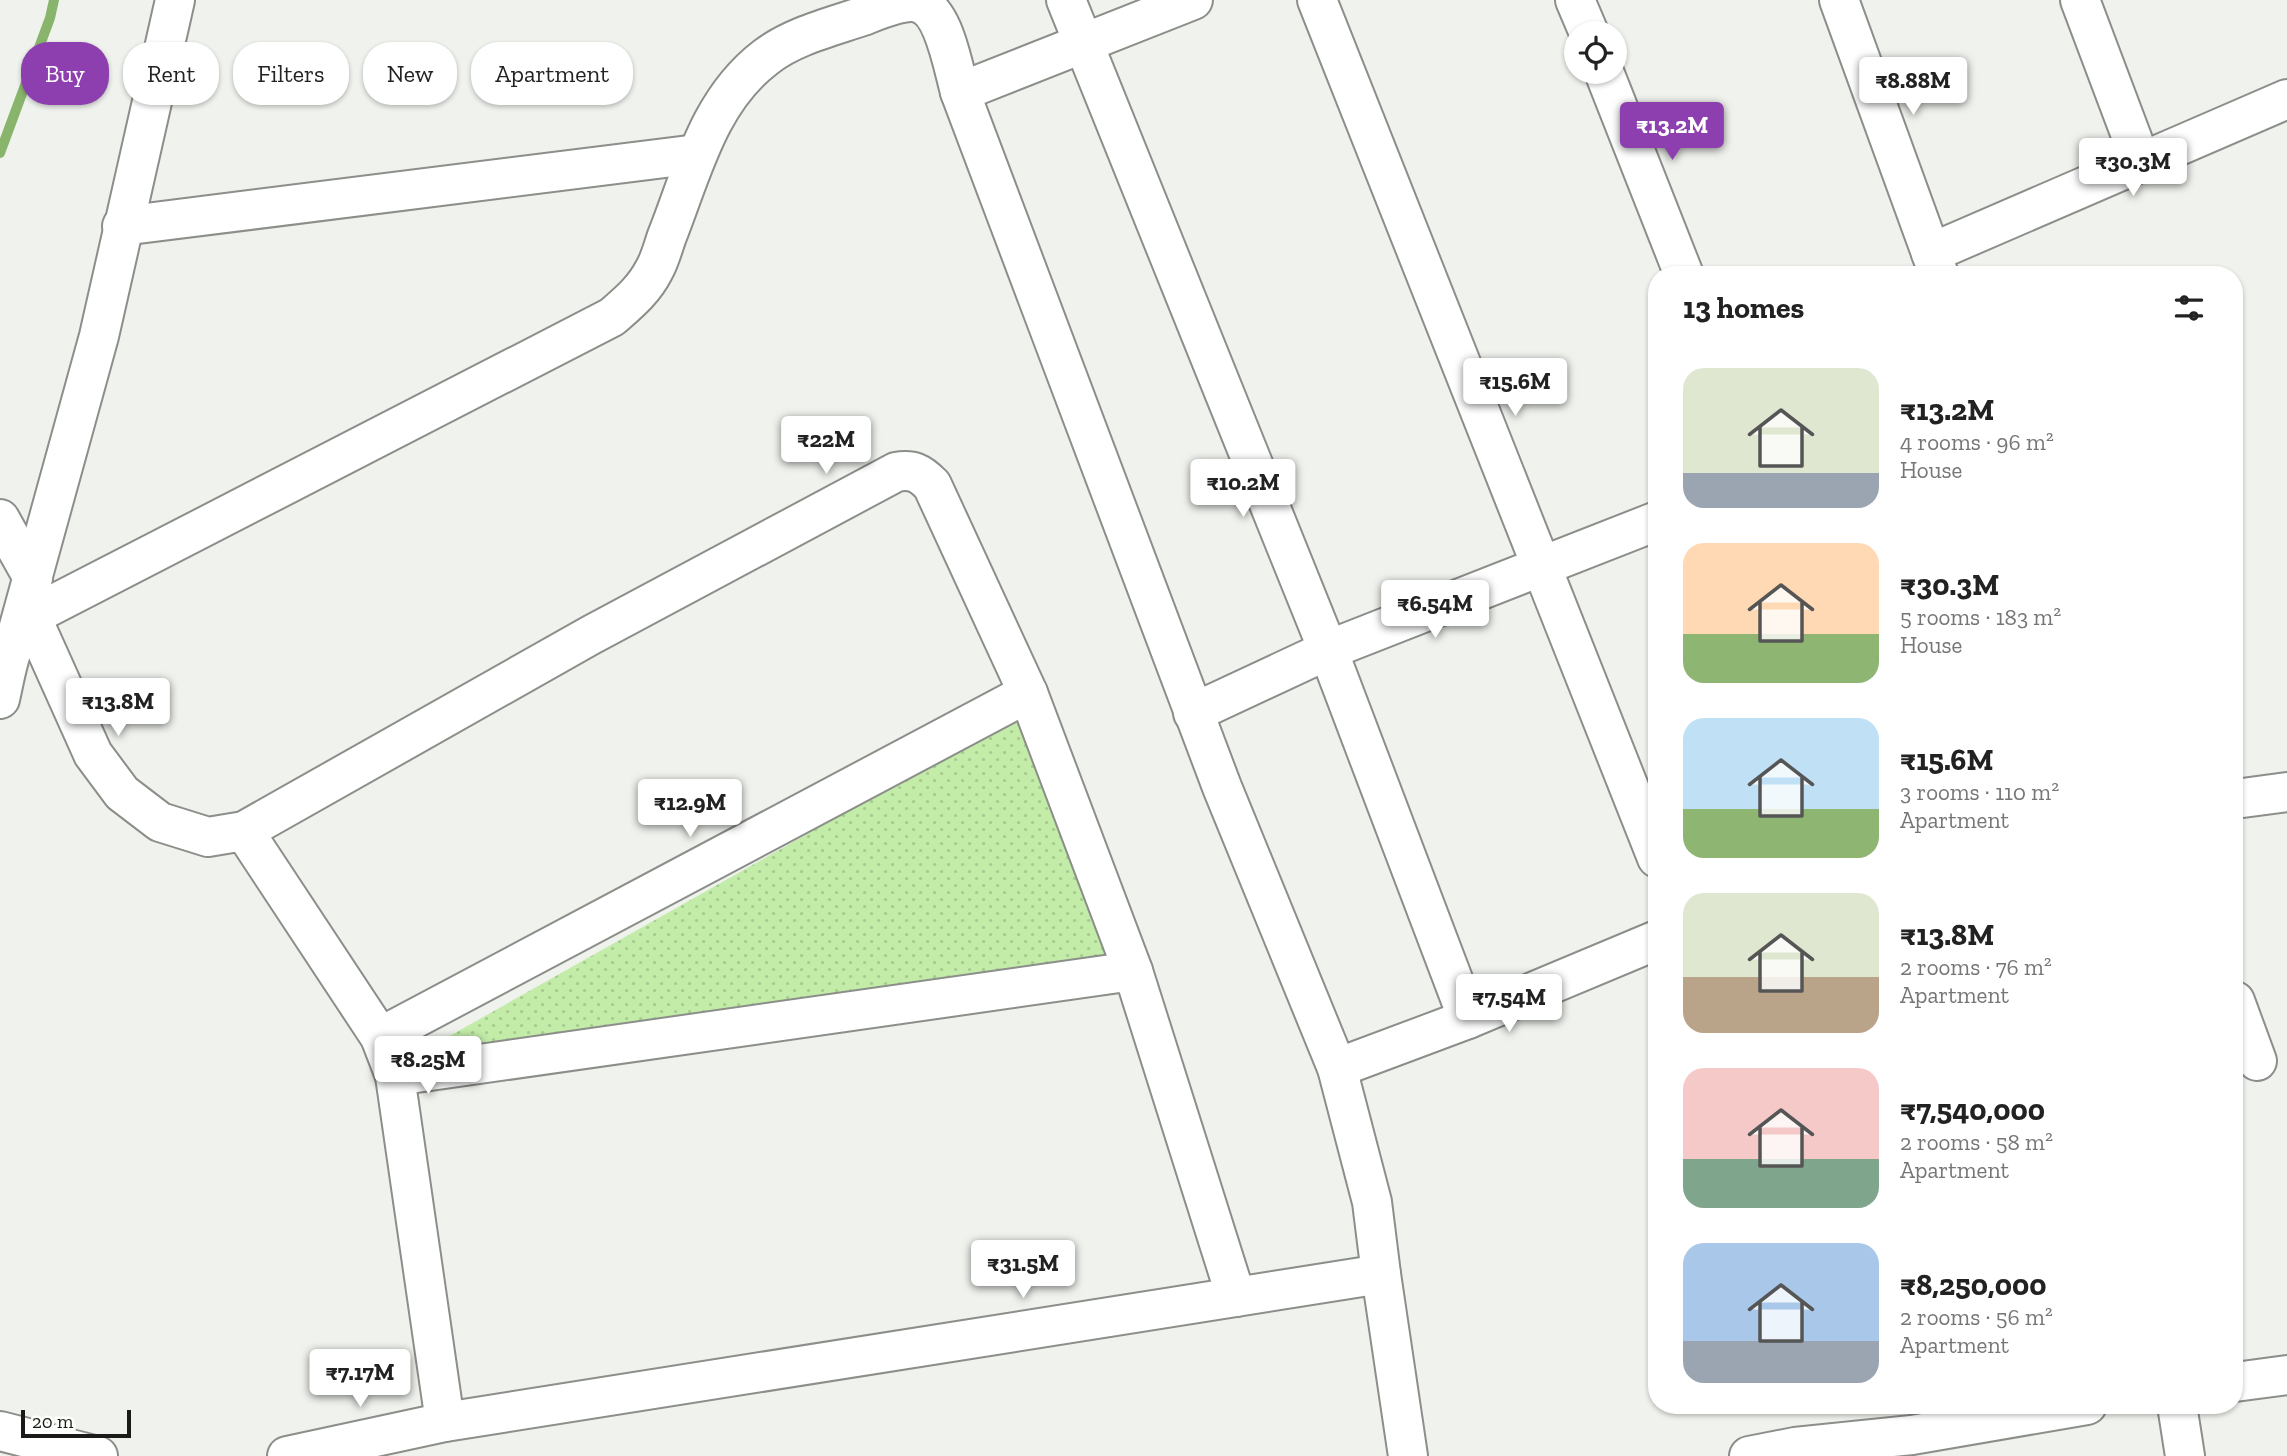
<!DOCTYPE html>
<meta charset="utf-8">
<style>
body{margin:0;font-family:"Zilla Slab",serif;background:#f2f2f2;color:#222;height:100vh;display:flex;flex-direction:column;font-size:26px;white-space:nowrap}
*{box-sizing:border-box;margin:0}
p{font-size:23px;color:#767676}
.icon{flex:none;width:38px;height:38px;fill:none;stroke:currentColor;stroke-width:2;stroke-linecap:round;stroke-linejoin:round}
.map{position:relative;flex:1;overflow:hidden}
.panel{position:absolute;left:1648px;top:266px;width:595px;height:1148px;display:flex;flex-direction:column;background:#fff;border-radius:28px;box-shadow:0 2px 5px #0004}
.panel>*{flex:none}
.banner{position:absolute;left:21px;top:42px;width:665px;height:63px;display:flex;gap:14px}
.controls{position:absolute;left:1564px;top:21px;display:grid;gap:14px}
.controls a{display:grid;place-items:center;width:63px;height:63px;border-radius:50%;background:#fff;box-shadow:0 2px 5px #0004;font-size:35px}
.scale{position:absolute;left:21px;bottom:18px;width:110px;box-sizing:border-box;padding-left:7px;border:4px solid #1a1b19;border-top:0;font-size:19px;line-height:24px;white-space:nowrap;color:#1a1b19;-webkit-text-stroke:5px #fdfffb;paint-order:stroke}
.price{position:absolute;translate:-50% -60px;padding:0 16px;border-radius:7px;background:#fff;color:#222;font-size:23px;line-height:46px;filter:drop-shadow(0 2px 4px #0008)}
.price::after{content:'';position:absolute;left:50%;top:42px;width:21px;height:16px;margin-left:-10px;background:inherit;clip-path:polygon(0 0,100% 0,50% 100%)}
.price.active{background:#8d3faf;color:#fff}
ul{padding:0;list-style:none}
li{display:flex;align-items:center;gap:21px;height:175px;padding:0 35px}
li span{display:grid;place-items:center;flex:none;width:196px;height:140px;border-radius:21px;color:#555}
li>.icon{margin-inline-start:auto}
span .icon{width:84px;height:84px;fill:#fffc;stroke-width:1}
li b{font-size:30px}
h2{display:flex;justify-content:space-between;align-items:center;height:84px;padding:0 35px;font-size:30px}
.tag{padding:0 24px;border-radius:28px;background:#fff;box-shadow:0 2px 5px #0004;font-size:24px;line-height:63px}
.tag.active{background:#8d3faf;color:#fff}
.map>svg:first-child{display:block}
.park{fill:url(#park-dots)}
.lines{fill:none;stroke-linecap:round;stroke-linejoin:round}
.stream{stroke:#89b46c;stroke-width:10}
.minor-casing{stroke:#8b8e89;stroke-width:42}
.minor{stroke:#fff;stroke-width:38}
</style>
<div class="map">
<svg width="2287" height="1456" viewBox="0 0 2287 1456">
<defs>
<pattern id="park-dots" width="8" height="8" patternUnits="userSpaceOnUse" patternTransform="scale(1.75)"><rect width="8" height="8" fill="#c2eca7"/><path d="M2 2h.1M6 6h.1" fill="none" stroke="#a6ca8f" stroke-width="1.8" stroke-linecap="round"/></pattern>
</defs>
<rect width="100%" height="100%" fill="#eff2ed"/>
<path class="park" d="M 1018,715 L 1111,958 L 409,1059 Z"/>
<g class="lines">
<path class="stream" d="M 0,153 L 50,18 L 54,0"/>
<g class="minor-casing">
<g id="minor">
<path d="M 1066,0 L 1328,650 L 1468,1019"/>
<path d="M 1317,0 L 1657,858"/>
<path d="M 1575,0 L 1589,33"/>
<path d="M 1839,0 L 1931,253"/>
<path d="M 2080,0 L 2141,162"/>
<path d="M 1604,72 L 1684,275"/>
<path d="M 960,92 L 1193,0"/>
<path d="M 122,226 L 697,154"/>
<path d="M 1939,275 L 1931,253 L 2287,99"/>
<path d="M 0,519 L 33,578"/>
<path d="M 31,616 L 93,754 L 122,793 L 160,822 L 208,837 L 244,831 L 591,635 L 896,472 C 913,469 920,473 932,485 L 1028,693 L 1133,971"/>
<path d="M 18,630 L 99,336 L 175,0"/>
<path d="M 0,699 C 7,668 10,640 31,616 L 612,317 C 628,303 644,290 654,270 C 660,260 663,247 667,236 C 692,173 708,101 766,57 C 793,36 831,27 863,16 C 878,10 898,1 914,2 C 944,5 953,68 960,92 L 1222,787 L 1337,1068 L 1372,1202 L 1381,1274"/>
<path d="M 1193,713 L 1328,650 L 1657,521"/>
<path d="M 2235,799 L 2287,792"/>
<path d="M 244,831 L 380,1037 L 395,1076 L 445,1422"/>
<path d="M 2235,1001 L 2257,1061"/>
<path d="M 380,1037 L 1028,693"/>
<path d="M 1337,1068 L 1468,1019 L 1657,940"/>
<path d="M 395,1076 L 1133,971 L 1236,1297"/>
<path d="M 2235,1382 L 2287,1375"/>
<path d="M 2177,1405 L 2185,1456"/>
<path d="M 0,1431 L 98,1456"/>
<path d="M 287,1456 L 445,1422 L 1381,1274 L 1408,1456"/>
<path d="M 1749,1456 L 1795,1447 L 1912,1435 L 2087,1405"/>
</g>
</g>
<use href="#minor" class="minor"/>
</g>
</svg>
<div class="controls">
<a><svg class="icon" aria-label="locate" viewBox="0 0 24 24"><circle cx="12" cy="12" r="6"/><path d="M12 2v4M12 18v4M2 12h4M18 12h4"/></svg></a>
</div>
<div class="scale">20 m</div>
<b class="price" style="left:1913px;top:117px">₹8.88M</b>
<b class="price active" style="left:1672px;top:162px">₹13.2M</b>
<b class="price" style="left:2133px;top:198px">₹30.3M</b>
<b class="price" style="left:1515px;top:418px">₹15.6M</b>
<b class="price" style="left:826px;top:476px">₹22M</b>
<b class="price" style="left:1243px;top:519px">₹10.2M</b>
<b class="price" style="left:1435px;top:640px">₹6.54M</b>
<b class="price" style="left:118px;top:738px">₹13.8M</b>
<b class="price" style="left:690px;top:839px">₹12.9M</b>
<b class="price" style="left:1509px;top:1034px">₹7.54M</b>
<b class="price" style="left:428px;top:1096px">₹8.25M</b>
<b class="price" style="left:1023px;top:1300px">₹31.5M</b>
<b class="price" style="left:360px;top:1409px">₹7.17M</b>
<div class="banner">
<a class="tag active">Buy</a>
<a class="tag">Rent</a>
<a class="tag">Filters</a>
<a class="tag">New</a>
<a class="tag">Apartment</a>
</div>
<section class="panel">
<h2>13 homes<svg class="icon" aria-label="filters" viewBox="0 0 24 24"><path d="M4 7h16M4 17h16"/><circle cx="9" cy="7" r="2"/><circle cx="15" cy="17" r="2"/></svg></h2>
<ul>
<li><span style="background:linear-gradient(#dfe7d0 75%,#9aa5b1 0)"><svg class="icon" aria-label="home" viewBox="0 0 24 24"><path d="M3 11l9-7 9 7M6 9v11h12V9"/></svg></span><div><b>₹13.2M</b><p>4 rooms · 96 m²</p><p>House</p></div></li>
<li><span style="background:linear-gradient(#ffd9b3 65%,#8fb573 0)"><svg class="icon" aria-label="home" viewBox="0 0 24 24"><path d="M3 11l9-7 9 7M6 9v11h12V9"/></svg></span><div><b>₹30.3M</b><p>5 rooms · 183 m²</p><p>House</p></div></li>
<li><span style="background:linear-gradient(#bfe0f5 65%,#8fb573 0)"><svg class="icon" aria-label="home" viewBox="0 0 24 24"><path d="M3 11l9-7 9 7M6 9v11h12V9"/></svg></span><div><b>₹15.6M</b><p>3 rooms · 110 m²</p><p>Apartment</p></div></li>
<li><span style="background:linear-gradient(#dfe7d0 60%,#b9a48a 0)"><svg class="icon" aria-label="home" viewBox="0 0 24 24"><path d="M3 11l9-7 9 7M6 9v11h12V9"/></svg></span><div><b>₹13.8M</b><p>2 rooms · 76 m²</p><p>Apartment</p></div></li>
<li><span style="background:linear-gradient(#f6c9c9 65%,#7fa58c 0)"><svg class="icon" aria-label="home" viewBox="0 0 24 24"><path d="M3 11l9-7 9 7M6 9v11h12V9"/></svg></span><div><b>₹7,540,000</b><p>2 rooms · 58 m²</p><p>Apartment</p></div></li>
<li><span style="background:linear-gradient(#a9c7e8 70%,#9aa5b1 0)"><svg class="icon" aria-label="home" viewBox="0 0 24 24"><path d="M3 11l9-7 9 7M6 9v11h12V9"/></svg></span><div><b>₹8,250,000</b><p>2 rooms · 56 m²</p><p>Apartment</p></div></li>
</ul>
</section>
</div>
